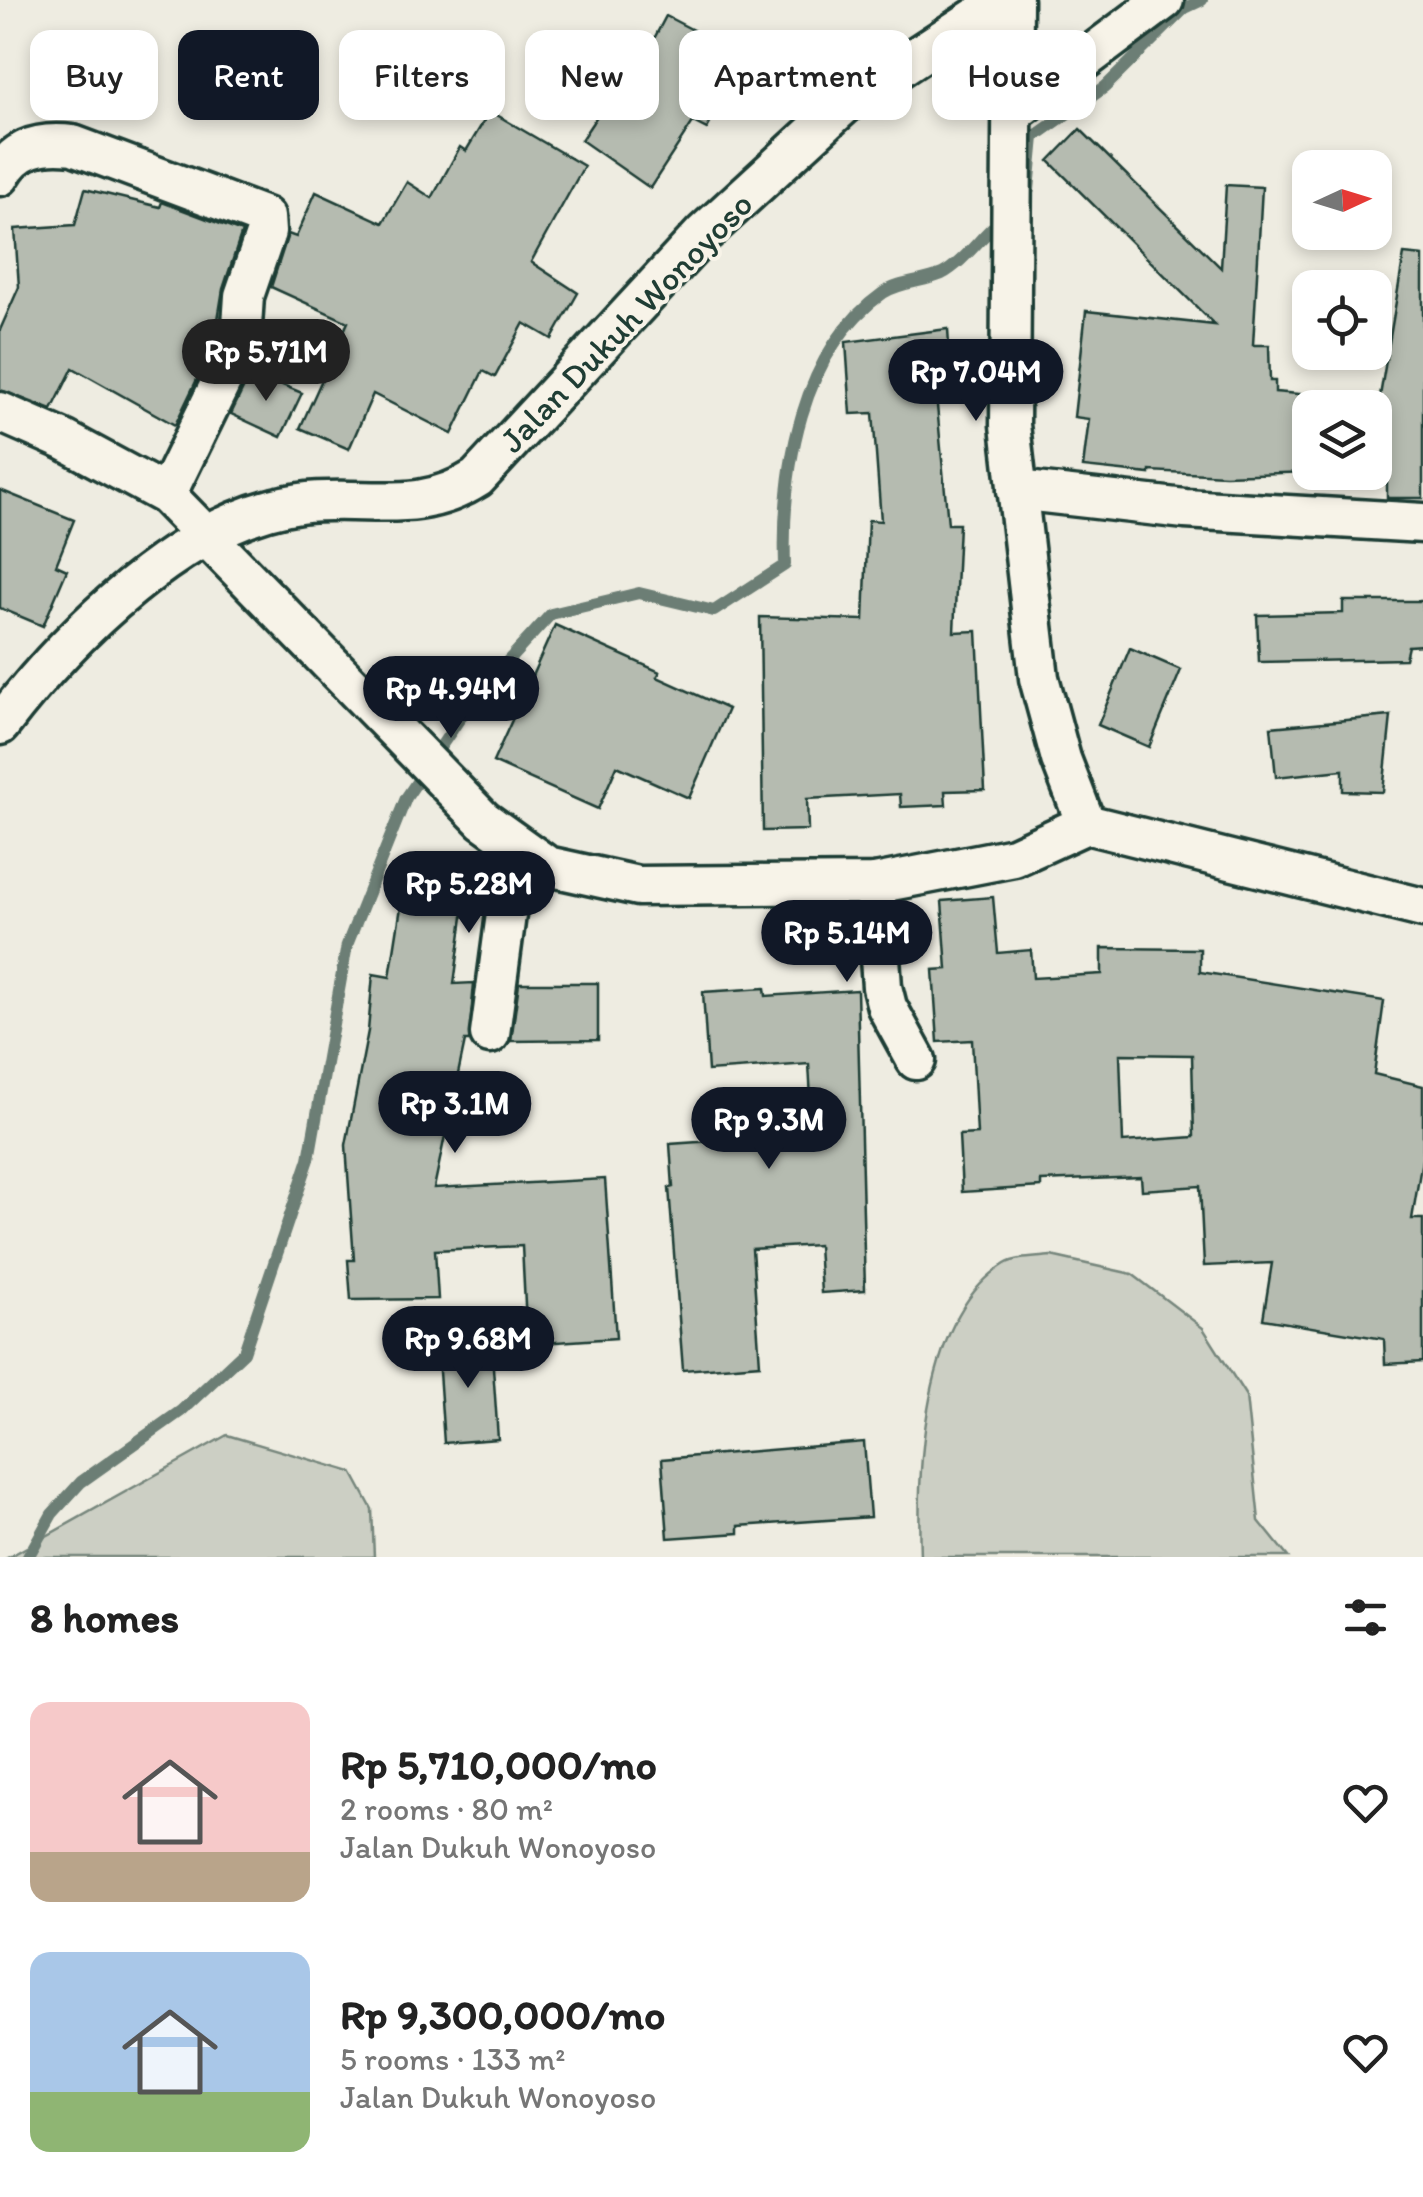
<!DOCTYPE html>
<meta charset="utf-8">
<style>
body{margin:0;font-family:Itim,sans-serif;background:#f2f2f2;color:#222;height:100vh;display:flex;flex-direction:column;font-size:38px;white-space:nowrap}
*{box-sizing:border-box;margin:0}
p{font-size:32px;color:#767676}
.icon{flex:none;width:55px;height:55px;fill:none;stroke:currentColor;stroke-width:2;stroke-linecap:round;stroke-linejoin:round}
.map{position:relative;height:1557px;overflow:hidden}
.side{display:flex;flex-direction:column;background:#fff;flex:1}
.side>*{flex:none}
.hud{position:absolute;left:30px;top:30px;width:1365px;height:90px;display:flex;gap:20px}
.needle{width:65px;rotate:86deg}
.fabs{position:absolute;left:1292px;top:150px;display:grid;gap:20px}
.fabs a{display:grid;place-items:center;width:100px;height:100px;border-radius:20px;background:#fff;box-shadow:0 5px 15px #0003;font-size:50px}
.price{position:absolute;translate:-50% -85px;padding:0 22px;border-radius:35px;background:#111827;color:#fff;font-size:32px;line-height:65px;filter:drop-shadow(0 2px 5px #0008)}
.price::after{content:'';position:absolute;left:50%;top:60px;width:30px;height:22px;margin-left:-15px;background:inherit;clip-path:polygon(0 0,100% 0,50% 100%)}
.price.on{background:#222;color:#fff}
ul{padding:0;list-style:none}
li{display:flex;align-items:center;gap:30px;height:250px;padding:0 30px}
li span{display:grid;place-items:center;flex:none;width:280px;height:200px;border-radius:20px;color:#555}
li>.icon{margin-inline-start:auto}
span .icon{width:120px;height:120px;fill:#fffc;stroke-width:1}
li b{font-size:42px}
h2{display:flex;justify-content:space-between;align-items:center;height:120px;padding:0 30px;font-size:42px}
.chip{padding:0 35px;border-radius:20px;background:#fff;box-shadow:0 5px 15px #0003;font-size:35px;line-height:90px}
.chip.on{background:#111827;color:#fff}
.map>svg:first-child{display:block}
.green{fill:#cccfc4;stroke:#76867c;stroke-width:2.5}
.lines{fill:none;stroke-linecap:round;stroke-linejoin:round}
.stream{stroke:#6c7e74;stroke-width:12}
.building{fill:#b5bbb0;stroke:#1f3d34;stroke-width:2.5;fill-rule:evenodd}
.minor-casing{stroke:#1f3d34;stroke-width:45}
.minor{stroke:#f7f3e8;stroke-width:38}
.labels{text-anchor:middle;stroke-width:8;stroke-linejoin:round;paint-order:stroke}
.street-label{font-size:35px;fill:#1f3d34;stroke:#f7f3e8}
</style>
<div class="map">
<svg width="1423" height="1557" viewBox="0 0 1423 1557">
<rect width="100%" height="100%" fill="#eeece1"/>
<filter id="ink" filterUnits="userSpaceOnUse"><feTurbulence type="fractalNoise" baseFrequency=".01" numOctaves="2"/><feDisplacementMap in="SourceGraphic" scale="20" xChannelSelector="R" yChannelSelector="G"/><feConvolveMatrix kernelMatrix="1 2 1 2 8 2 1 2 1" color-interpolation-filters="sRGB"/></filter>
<g filter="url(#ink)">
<g class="green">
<path d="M 1051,1256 L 1132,1274 L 1203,1328 L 1246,1396 L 1259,1521 L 1288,1557 L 920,1557 C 917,1471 922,1315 1005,1264 C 1017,1257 1037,1258 1051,1256 Z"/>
<path d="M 227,1435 L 352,1472 L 372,1509 L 374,1557 L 9,1557 Z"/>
</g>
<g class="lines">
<g class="stream">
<path d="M 1029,190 L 1034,137 L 1105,87 L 1185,8 L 1202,0"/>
<path d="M 28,1557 L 52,1514 L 81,1482 L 181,1411 L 244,1352 L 309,1159 L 347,945 L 406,798 L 473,699 L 551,614 L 639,593 L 714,611 L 785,565 C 782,470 800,352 883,293 C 899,282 924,282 942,274 C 960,265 978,241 993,227"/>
</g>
</g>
<g class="building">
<path d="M 666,16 L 745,57 L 707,129 L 693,122 L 650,188 L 581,140 L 609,98 L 619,105 Z"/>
<path d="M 490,111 L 584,166 L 531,262 L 578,293 L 552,339 L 524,323 L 495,377 L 483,371 L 452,434 L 373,394 L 349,449 L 300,428 L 348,322 L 271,287 L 288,234 L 296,237 L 316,192 L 383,223 L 407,182 L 432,198 L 460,147 L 466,151 Z"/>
<path d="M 1080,129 L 1221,268 L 1226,185 L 1262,187 L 1253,345 L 1269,345 L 1270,381 L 1275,381 L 1275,392 L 1310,395 L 1310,472 L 1225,475 L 1150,471 L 1150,474 L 1083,467 L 1089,419 L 1074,417 L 1086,311 L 1215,325 L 1049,161 Z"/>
<path d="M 85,189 L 160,207 L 162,202 L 242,232 L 223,289 L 214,344 L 175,425 L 73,368 L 52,410 L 0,390 L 0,330 L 19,287 L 15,229 L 75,225 Z"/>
<path d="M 1404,254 L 1423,256 L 1423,498 L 1387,498 L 1387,408 L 1378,408 Z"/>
<path d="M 948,329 L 952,394 L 936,395 L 948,524 L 959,524 L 954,632 L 977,631 L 985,790 L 945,791 L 946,805 L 901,807 L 900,794 L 807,799 L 808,830 L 763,831 L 760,617 L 864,620 L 868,520 L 881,521 L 873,413 L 851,414 L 846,342 Z"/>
<path d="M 251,372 L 302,393 L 281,437 L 231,414 Z"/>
<path d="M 0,490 L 74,520 L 56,565 L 67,570 L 43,626 L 0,608 Z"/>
<path d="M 1343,601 L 1423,601 L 1423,645 L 1408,646 L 1405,659 L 1259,662 L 1257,615 L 1343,613 Z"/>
<path d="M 555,625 L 660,672 L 657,677 L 728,709 L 689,798 L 617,766 L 598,809 L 493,762 Z"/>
<path d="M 1130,648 L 1181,670 L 1149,747 L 1098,725 Z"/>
<path d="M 1391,716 L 1383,792 L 1343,791 L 1343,770 L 1276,777 L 1271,727 Z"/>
<path d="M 403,894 L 465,902 L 454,984 L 474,983 L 469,1041 L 465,1041 L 434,1188 L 605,1179 L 616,1338 L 527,1344 L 522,1246 L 435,1250 L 438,1299 L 351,1300 L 348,1260 L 354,1260 L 346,1145 L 368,1031 L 373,974 L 390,977 Z"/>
<path d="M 993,897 L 998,953 L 1031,950 L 1033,978 L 1102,974 L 1102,948 L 1200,949 L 1200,972 L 1384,1001 L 1374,1074 L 1423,1086 L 1423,1154 L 1412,1219 L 1423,1219 L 1423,1362 L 1385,1364 L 1384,1339 L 1263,1319 L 1272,1263 L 1204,1266 L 1200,1186 L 1142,1190 L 1141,1177 L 1041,1181 L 1041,1187 L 962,1192 L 959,1135 L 977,1134 L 972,1040 L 938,1042 L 933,970 L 947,969 L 942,901 ZM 1120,1054 L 1192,1055 L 1194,1137 L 1123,1142 Z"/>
<path d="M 519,983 L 598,983 L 598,1040 L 511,1041 Z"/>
<path d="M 765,988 L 766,996 L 857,990 L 865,1290 L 821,1293 L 818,1245 L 752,1249 L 760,1364 L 683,1370 L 669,1188 L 673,1187 L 670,1144 L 813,1134 L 809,1064 L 708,1071 L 703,992 Z"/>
<path d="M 491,1339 L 498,1439 L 444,1443 L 437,1343 Z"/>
<path d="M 864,1442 L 870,1517 L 739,1526 L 739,1533 L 668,1538 L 662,1459 Z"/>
</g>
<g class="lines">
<g class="minor-casing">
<g id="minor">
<path d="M 1013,0 L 1010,425 L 1039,678 L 1061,759 L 1086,824"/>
<path d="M 1013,113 L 1164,0"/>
<path d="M 0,176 C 15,147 42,141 73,145 L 265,217 L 266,232 L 244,296 L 241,341 L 166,495"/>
<path d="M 0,412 L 64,440 L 166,495 L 483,820 L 547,866 L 638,886 L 875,884 L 1014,857 L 1086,824 L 1423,908"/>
<path d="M 1017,490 L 1185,509 L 1423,523"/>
<path d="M 0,725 C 67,637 184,519 300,503 C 365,494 416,517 477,478 L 704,233 L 848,101 L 1003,0"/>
<path d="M 875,884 L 882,987 L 887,1007 L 916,1060"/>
<path d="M 490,1034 L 515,847"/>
</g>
</g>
<use href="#minor" class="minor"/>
</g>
</g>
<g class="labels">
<g class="street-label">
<text transform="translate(626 322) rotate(-46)" y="12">Jalan Dukuh Wonoyoso</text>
</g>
</g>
</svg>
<div class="fabs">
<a><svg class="needle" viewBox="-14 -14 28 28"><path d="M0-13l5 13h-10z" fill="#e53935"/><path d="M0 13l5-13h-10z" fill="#767676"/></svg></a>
<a><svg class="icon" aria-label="locate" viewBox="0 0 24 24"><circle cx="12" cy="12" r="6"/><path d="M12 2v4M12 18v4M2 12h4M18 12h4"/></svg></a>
<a><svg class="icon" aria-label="layers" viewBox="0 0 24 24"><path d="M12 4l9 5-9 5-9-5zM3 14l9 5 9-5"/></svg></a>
</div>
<b class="price on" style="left:266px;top:404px">Rp 5.71M</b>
<b class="price" style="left:976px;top:424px">Rp 7.04M</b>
<b class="price" style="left:451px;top:741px">Rp 4.94M</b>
<b class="price" style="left:469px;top:936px">Rp 5.28M</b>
<b class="price" style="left:847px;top:985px">Rp 5.14M</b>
<b class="price" style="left:455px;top:1156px">Rp 3.1M</b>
<b class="price" style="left:769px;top:1172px">Rp 9.3M</b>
<b class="price" style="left:468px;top:1391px">Rp 9.68M</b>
<div class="hud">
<a class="chip">Buy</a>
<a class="chip on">Rent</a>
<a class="chip">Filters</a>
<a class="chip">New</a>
<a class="chip">Apartment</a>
<a class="chip">House</a>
</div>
</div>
<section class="side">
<h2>8 homes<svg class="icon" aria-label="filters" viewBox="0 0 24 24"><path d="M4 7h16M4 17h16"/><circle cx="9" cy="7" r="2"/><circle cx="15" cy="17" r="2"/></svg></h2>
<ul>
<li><span style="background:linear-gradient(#f6c9c9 75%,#b9a48a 0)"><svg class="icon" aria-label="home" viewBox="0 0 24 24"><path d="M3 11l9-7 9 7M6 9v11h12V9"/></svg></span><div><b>Rp 5,710,000/mo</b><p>2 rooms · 80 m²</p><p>Jalan Dukuh Wonoyoso</p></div><svg class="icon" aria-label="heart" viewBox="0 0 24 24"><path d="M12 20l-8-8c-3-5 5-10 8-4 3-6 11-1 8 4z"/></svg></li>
<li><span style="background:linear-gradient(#a9c7e8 70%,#8fb573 0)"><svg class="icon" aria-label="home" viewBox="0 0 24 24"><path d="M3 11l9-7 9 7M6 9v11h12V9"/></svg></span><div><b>Rp 9,300,000/mo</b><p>5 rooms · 133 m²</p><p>Jalan Dukuh Wonoyoso</p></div><svg class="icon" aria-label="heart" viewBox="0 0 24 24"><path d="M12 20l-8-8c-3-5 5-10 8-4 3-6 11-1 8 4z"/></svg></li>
</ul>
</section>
